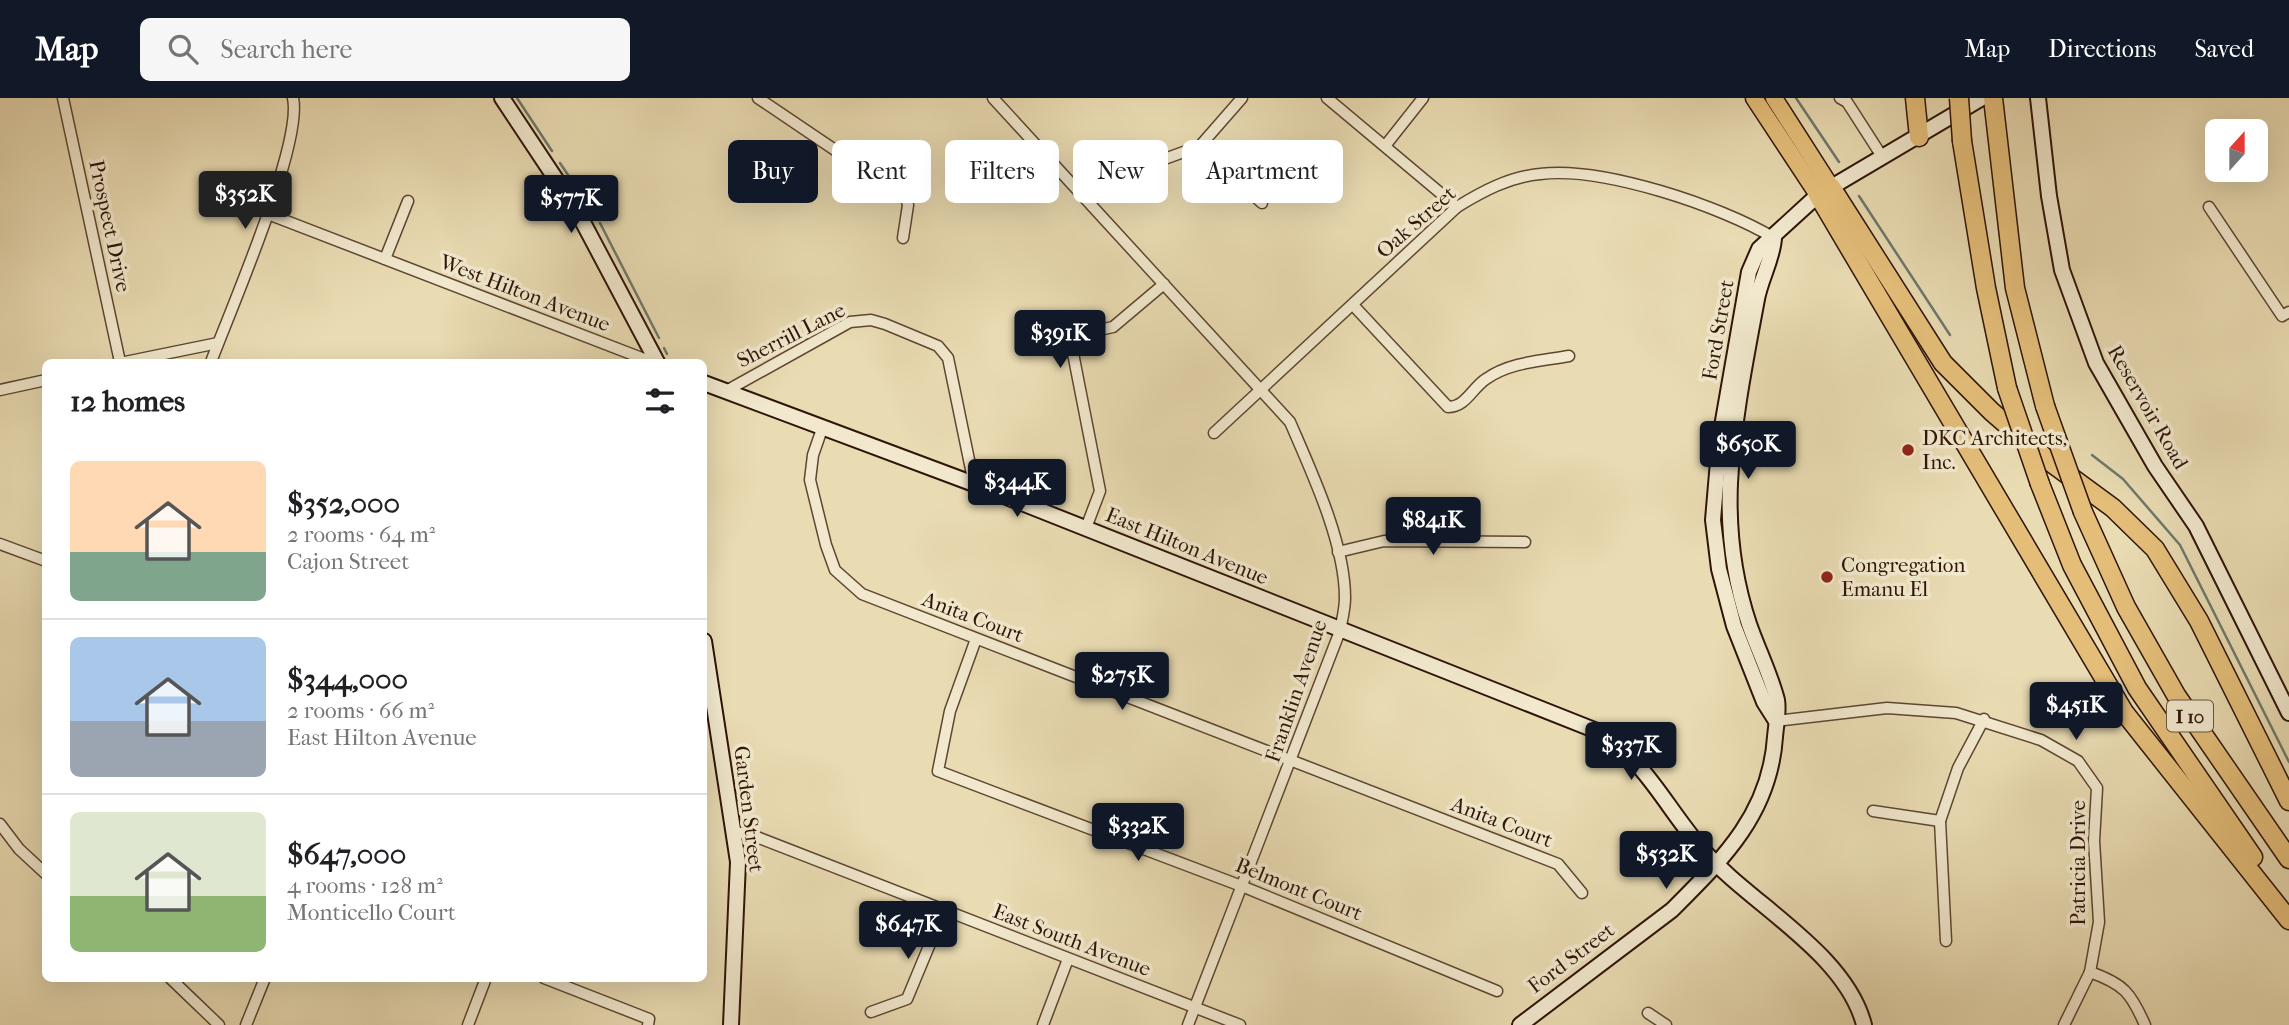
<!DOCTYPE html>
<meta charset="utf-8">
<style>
body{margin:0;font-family:"IM FELL French Canon",serif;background:#f6f6f6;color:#202124;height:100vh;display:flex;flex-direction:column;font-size:26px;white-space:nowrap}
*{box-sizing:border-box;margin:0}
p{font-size:23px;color:#757577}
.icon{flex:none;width:38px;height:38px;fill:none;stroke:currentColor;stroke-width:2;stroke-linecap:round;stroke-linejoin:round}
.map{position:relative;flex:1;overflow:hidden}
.panel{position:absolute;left:42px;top:261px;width:665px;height:623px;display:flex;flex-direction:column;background:#fff;border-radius:10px;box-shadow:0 7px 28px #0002}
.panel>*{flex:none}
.guide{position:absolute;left:728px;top:42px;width:665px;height:63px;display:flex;gap:14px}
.needle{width:46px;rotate:21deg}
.fabs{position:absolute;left:2205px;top:21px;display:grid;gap:14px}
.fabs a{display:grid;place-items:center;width:63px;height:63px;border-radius:10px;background:#fff;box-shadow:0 7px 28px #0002;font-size:35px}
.price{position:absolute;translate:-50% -60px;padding:0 16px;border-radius:7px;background:#111827;color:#fff;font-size:23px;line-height:46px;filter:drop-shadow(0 2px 4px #0008)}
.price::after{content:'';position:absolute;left:50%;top:42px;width:21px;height:16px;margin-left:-10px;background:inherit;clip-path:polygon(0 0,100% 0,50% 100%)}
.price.active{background:#222;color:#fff}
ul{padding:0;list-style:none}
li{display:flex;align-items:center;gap:21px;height:175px;padding:0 28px}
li+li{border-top:2px solid #e0e0e0}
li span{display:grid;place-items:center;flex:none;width:196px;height:140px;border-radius:10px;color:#555}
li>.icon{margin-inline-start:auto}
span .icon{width:84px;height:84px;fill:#fffc;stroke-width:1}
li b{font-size:30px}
h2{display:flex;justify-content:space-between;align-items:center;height:84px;padding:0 28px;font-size:30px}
.chip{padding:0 24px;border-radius:10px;background:#fff;box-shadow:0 7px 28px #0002;font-size:24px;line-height:63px}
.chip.active{background:#111827;color:#fff}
header{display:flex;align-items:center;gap:42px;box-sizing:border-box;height:98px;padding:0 35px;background:#111827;color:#fff}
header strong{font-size:33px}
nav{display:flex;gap:38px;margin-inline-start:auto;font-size:24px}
.search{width:490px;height:63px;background:#f6f6f6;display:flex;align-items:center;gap:18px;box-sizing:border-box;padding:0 24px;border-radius:10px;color:#757577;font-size:26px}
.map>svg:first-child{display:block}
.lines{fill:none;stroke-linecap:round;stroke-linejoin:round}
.stream{stroke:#6d786c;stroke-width:2.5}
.street-casing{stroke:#5d4632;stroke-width:13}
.secondary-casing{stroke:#2e1408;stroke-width:18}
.primary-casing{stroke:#2e1408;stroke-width:19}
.highway-casing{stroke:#2e1408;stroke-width:21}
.street{stroke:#f1e8cd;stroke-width:10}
.secondary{stroke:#f1e8cd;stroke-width:14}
.primary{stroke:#e4be79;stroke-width:16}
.highway{stroke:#e4be79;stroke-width:18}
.highway-bridge-casing{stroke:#2e1408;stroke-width:21;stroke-linecap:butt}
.highway-bridge{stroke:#e4be79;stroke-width:18}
.poi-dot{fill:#8f2418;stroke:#f1e8cd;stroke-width:2.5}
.labels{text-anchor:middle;stroke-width:7;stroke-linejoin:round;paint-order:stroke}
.shield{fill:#f1e8cd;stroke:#685443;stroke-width:2}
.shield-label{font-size:19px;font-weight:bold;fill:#2e1408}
.street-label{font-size:21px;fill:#2e1408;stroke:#f1e8cd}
.poi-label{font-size:21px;fill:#2e1408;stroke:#f1e8cd;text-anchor:start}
</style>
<header>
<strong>Map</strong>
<div class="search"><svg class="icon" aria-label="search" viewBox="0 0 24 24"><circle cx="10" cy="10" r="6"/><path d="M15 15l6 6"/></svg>Search here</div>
<nav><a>Map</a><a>Directions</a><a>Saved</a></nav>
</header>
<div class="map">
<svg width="2289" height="927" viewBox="0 0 2289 927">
<rect width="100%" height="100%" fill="#e9dbb2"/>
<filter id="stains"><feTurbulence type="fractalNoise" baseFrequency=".00286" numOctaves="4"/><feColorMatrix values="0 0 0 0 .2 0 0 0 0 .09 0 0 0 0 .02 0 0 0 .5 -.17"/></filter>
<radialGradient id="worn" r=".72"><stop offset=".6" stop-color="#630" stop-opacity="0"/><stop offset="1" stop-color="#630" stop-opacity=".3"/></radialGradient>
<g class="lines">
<g class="stream">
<path d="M 517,0 L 552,53"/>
<path d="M 1796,0 L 1839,64"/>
<path d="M 560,65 L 595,117"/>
<path d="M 1859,98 L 1950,237"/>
<path d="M 600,125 L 659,240"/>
<path d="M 664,250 L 667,256"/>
<path d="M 2092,357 L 2123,381 L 2180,447 L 2289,664"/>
</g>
<g class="street-casing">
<g id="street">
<path d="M 63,0 L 120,264"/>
<path d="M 758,0 L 906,100 L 908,107 L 903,140"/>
<path d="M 993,0 L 1290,324 C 1312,375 1345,445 1345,500 C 1345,511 1342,522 1340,533 L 1188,927"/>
<path d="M 1327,0 L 1457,109"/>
<path d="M 1840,0 L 1847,4 L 1883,60"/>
<path d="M 1200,48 L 1262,105"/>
<path d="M 1385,48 L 1423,0"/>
<path d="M 1088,102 L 1118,78 L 1200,48 L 1242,0"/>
<path d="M 2209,109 L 2282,218 L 2289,214"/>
<path d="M 268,116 L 652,264"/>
<path d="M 385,161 L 408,103"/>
<path d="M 1353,207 L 1448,309 C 1466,309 1472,290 1486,281 C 1510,264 1541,263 1569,258"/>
<path d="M 125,264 L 218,245"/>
<path d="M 211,264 C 230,213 303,46 293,0"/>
<path d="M 0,292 L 46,282"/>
<path d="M 726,293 L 850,224 L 871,222 L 885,226 L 938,248 L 948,260 L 974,386"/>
<path d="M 822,331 L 813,357 L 810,382 L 826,447 L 835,472 L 862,496 L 1558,766 L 1582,795"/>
<path d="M 1214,335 L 1457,109 C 1483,93 1509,79 1540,76 C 1602,68 1721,108 1774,140"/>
<path d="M 1086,430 L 1100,393 L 1071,245 L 1075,237 L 1113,229 L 1164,186"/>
<path d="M 0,446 L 46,463"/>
<path d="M 1338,454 L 1384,443 L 1525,444"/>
<path d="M 976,541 L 950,613 L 938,673 L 1244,789 L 1497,893"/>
<path d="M 1776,623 L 1887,610 L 1956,615 L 2041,642 L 2078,663 L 2097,690 L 2094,743 L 2099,824 L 2090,874 L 2064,927"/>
<path d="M 1873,713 L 1940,723"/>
<path d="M 0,726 L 19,751 L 46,776"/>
<path d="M 734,734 L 749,736 L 1240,927"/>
<path d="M 1946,843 L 1940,723 L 1958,670 L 1984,621"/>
<path d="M 2090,874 C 2124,886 2131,895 2145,927"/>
<path d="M 170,880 L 219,927"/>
<path d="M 544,880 L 649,921 L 648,927"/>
<path d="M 871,914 L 907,901 L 944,812"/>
<path d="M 1648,915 L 1666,927"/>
<path d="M 246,927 L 265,880"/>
<path d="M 468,927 L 486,880"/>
<path d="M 1043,927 L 1068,861"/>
</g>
</g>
<g class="secondary-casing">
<g id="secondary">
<path d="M 502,0 L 577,113 L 657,264"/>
<path d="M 2038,0 L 2049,98 L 2062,172 L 2096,265 L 2155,368 L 2196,428 L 2289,615"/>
<path d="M 704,285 L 974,386 L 1597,633 C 1646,662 1666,710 1703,752 C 1750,806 1846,855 1864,927"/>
<path d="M 704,543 L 738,764 L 731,927"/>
<path d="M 1776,623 L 1764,604 L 1734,528 L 1719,471 L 1713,422 L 1720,340 L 1749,174 L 1759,151 L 1818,97 L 1982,0"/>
<path d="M 1520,927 L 1672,812 C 1724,760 1770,715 1775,639 C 1776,627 1779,613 1777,602 C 1770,575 1758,552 1749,526 C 1734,481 1728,433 1730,385 C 1733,324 1746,260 1757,201 C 1761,180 1773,160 1774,140"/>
</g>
</g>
<g class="primary-casing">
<g id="primary">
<path d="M 1754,0 L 1818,97"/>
<path d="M 1774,0 L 1831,89"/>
</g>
</g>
<g class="highway-casing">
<g id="highway">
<path d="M 1915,0 L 1919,39"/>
<path d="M 1993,0 L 2015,190 L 2045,308"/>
<path d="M 1962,43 L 1986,190 L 2007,290"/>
<path d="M 1831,89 L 1943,265 L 1992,314 L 2049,363 L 2113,410 L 2155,451 L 2199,523 L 2289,703"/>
<path d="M 1818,97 L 2124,614 L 2289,822"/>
<path d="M 2040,386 L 2072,467 L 2137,590 L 2253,759"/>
<path d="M 2083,414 L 2126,509 L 2176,597 L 2289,761"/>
</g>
</g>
<use href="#street" class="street"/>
<use href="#secondary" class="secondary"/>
<use href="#primary" class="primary"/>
<use href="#highway" class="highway"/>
<g class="highway-bridge-casing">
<g id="highway-bridge">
<path d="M 1959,0 L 1962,43"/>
<path d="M 2007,290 L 2040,386"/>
<path d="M 2045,308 L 2083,414"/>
</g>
</g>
<use href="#highway-bridge" class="highway-bridge"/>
</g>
<g class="poi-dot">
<circle cx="1908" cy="352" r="7"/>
<circle cx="1827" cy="479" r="7"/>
</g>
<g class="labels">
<rect class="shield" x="2167" y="602.5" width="46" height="31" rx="5"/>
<g class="shield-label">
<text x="2190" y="625">I 10</text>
</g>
<g class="street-label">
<text transform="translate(1416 124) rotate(-41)" y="7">Oak Street</text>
<text transform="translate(110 128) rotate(78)" y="7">Prospect Drive</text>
<text transform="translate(525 195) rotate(21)" y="7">West Hilton Avenue</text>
<text transform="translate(1718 232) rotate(-80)" y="7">Ford Street</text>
<text transform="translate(791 237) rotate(-27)" y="7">Sherrill Lane</text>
<text transform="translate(2148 309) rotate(60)" y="7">Reservoir Road</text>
<text transform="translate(1187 448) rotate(22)" y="7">East Hilton Avenue</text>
<text transform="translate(973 519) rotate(21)" y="7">Anita Court</text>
<text transform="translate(1296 593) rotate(-71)" y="7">Franklin Avenue</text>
<text transform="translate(749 711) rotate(83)" y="7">Garden Street</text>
<text transform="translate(1502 724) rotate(21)" y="7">Anita Court</text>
<text transform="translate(2078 765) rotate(-90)" y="7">Patricia Drive</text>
<text transform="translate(1299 791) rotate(22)" y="7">Belmont Court</text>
<text transform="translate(1072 842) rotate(21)" y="7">East South Avenue</text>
<text transform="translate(1571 860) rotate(-37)" y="7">Ford Street</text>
</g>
<g class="poi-label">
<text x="1922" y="347">DKC Architects,<tspan x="1922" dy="24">Inc.</tspan></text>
<text x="1841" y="474">Congregation<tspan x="1841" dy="24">Emanu El</tspan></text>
</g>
</g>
<rect width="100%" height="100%" filter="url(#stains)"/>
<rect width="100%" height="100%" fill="url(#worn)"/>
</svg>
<div class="fabs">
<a><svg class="needle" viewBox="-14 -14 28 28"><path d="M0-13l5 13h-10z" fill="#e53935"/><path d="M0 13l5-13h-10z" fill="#757577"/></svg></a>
</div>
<b class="price active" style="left:245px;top:133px">$352K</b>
<b class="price" style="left:571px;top:137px">$577K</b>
<b class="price" style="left:1060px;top:272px">$391K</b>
<b class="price" style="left:1748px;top:383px">$650K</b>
<b class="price" style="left:1017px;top:421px">$344K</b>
<b class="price" style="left:1433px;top:459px">$841K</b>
<b class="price" style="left:1122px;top:614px">$275K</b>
<b class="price" style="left:2076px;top:644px">$451K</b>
<b class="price" style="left:1631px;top:684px">$337K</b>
<b class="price" style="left:1138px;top:765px">$332K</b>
<b class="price" style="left:1666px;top:793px">$532K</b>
<b class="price" style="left:908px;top:863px">$647K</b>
<div class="guide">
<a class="chip active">Buy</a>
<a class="chip">Rent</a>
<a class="chip">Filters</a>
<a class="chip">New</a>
<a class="chip">Apartment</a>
</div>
<section class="panel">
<h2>12 homes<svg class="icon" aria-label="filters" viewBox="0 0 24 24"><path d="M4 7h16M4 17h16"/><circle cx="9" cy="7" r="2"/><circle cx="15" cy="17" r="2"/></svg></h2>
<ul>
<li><span style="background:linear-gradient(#ffd9b3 65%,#7fa58c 0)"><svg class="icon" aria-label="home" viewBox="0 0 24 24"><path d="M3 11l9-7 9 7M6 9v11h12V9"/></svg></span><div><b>$352,000</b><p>2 rooms · 64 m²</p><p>Cajon Street</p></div></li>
<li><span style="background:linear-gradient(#a9c7e8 60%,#9aa5b1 0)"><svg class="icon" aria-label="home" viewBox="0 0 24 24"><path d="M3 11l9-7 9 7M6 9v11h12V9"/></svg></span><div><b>$344,000</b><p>2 rooms · 66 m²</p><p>East Hilton Avenue</p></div></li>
<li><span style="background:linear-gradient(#dfe7d0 60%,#8fb573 0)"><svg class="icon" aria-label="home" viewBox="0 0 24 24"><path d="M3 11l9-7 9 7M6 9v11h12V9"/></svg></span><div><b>$647,000</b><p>4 rooms · 128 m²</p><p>Monticello Court</p></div></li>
</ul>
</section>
</div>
